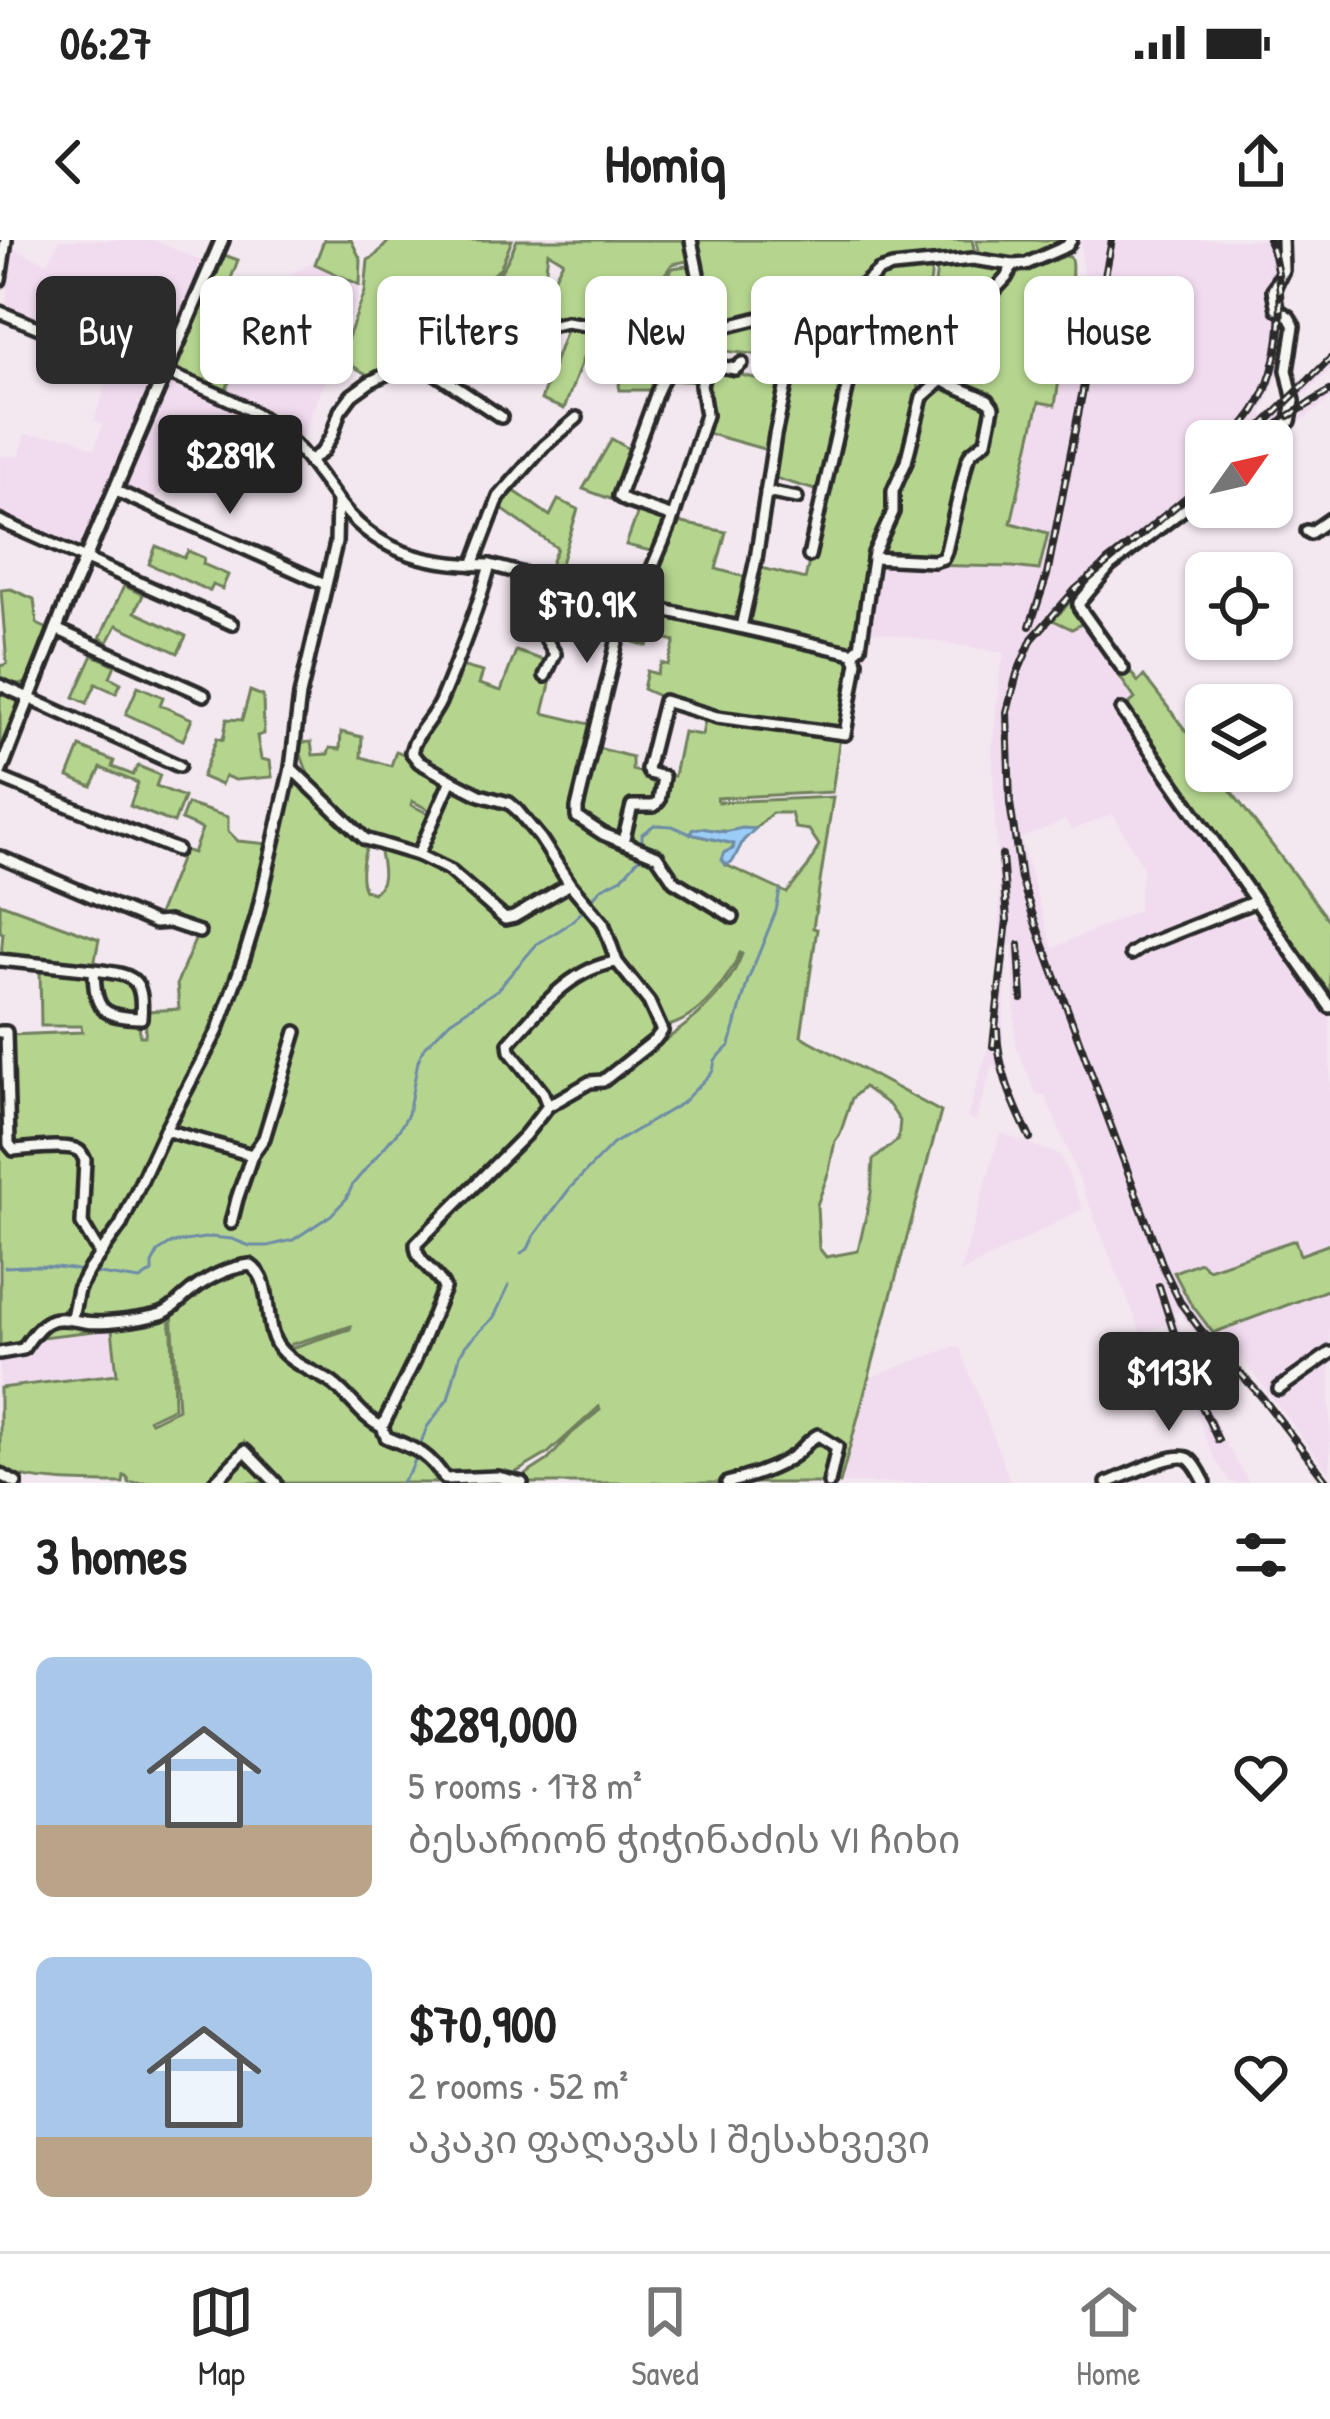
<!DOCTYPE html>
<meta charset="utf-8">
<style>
body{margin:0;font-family:"Patrick Hand","Noto Sans Georgian",sans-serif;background:#f2f2f2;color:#222;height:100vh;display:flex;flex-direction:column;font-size:45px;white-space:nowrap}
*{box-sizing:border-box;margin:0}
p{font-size:39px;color:#767676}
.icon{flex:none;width:66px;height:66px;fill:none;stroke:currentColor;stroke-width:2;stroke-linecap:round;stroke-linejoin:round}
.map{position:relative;height:1243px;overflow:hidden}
.panel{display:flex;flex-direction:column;background:#fff;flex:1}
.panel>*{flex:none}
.top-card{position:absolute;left:36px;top:36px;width:1260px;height:108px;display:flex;gap:24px}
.needle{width:78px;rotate:56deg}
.tools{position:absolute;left:1185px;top:180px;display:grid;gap:24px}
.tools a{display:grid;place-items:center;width:108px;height:108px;border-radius:18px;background:#fff;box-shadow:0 3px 9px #0004;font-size:60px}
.price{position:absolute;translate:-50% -102px;padding:0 27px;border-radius:12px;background:#2b2b2b;color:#fff;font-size:39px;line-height:78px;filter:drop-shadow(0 3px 6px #0008)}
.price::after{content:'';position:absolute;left:50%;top:72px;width:36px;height:27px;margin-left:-18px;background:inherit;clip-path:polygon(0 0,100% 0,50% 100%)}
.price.selected{background:#222;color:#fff}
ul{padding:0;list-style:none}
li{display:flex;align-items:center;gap:36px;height:300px;padding:0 36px}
li span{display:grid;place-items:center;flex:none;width:336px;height:240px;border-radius:18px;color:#555}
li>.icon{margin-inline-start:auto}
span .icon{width:144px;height:144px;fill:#fffc;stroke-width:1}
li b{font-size:51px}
h2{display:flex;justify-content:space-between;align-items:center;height:144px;padding:0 36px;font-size:51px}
.tag{padding:0 42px;border-radius:18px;background:#fff;box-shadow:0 3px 9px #0004;font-size:42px;line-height:108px}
.tag.selected{background:#2b2b2b;color:#fff}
.status{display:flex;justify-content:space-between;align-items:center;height:84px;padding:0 60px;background:#fff;direction:ltr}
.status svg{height:33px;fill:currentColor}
header{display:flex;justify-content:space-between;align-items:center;height:156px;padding:0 36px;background:#fff;font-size:54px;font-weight:800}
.dock{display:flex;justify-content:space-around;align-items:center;height:168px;border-top:3px solid #e0e0e0;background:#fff;font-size:33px;color:#767676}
.dock a{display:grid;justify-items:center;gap:6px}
.dock .selected{color:#2b2b2b}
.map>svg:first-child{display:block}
.built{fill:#f1dcef;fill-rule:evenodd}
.green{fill:#b5d58f;stroke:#70805d;stroke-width:3;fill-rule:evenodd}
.water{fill:#9bcdf8;stroke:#6e8ca6;stroke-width:3}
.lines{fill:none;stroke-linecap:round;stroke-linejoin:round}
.stream{stroke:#6e8ca6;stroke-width:3}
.minor-casing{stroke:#2b2b2b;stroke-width:18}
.tertiary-casing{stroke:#2b2b2b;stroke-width:20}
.minor{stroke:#f6f6f2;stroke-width:9}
.tertiary{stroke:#f6f6f2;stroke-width:10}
.rail-casing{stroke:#2b2b2b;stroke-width:8}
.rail{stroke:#f6f6f2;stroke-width:3;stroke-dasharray:9;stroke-linecap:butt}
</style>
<div class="status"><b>06:27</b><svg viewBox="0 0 49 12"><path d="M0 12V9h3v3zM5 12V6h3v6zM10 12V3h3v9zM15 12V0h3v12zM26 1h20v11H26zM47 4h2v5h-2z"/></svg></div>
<header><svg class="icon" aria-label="back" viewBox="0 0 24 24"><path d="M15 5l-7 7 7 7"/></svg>Homiq<svg class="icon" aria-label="share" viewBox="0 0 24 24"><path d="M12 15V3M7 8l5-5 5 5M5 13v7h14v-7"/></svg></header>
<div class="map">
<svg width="1330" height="1243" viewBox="0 0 1330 1243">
<rect width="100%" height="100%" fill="#f3e7f0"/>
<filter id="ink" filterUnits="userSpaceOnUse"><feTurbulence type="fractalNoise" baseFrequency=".00833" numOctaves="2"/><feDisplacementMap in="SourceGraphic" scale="24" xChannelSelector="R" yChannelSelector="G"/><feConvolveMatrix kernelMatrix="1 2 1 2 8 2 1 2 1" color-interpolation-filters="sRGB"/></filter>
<g filter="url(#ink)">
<g class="built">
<path d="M 59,0 L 153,0 L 204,22 L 159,130 L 6,64 L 10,7 L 48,23 Z"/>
<path d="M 1081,0 L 1276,0 L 1287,69 L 1282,127 L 1262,173 L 1265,176 L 1330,114 L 1330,130 L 1259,198 L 1260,201 L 1206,201 L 1206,258 L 1076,356 L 1072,389 L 1083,382 L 1135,460 L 1117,474 L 1249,661 L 1155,705 L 1225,680 L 1259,675 L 1330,775 L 1330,1004 L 1299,1015 L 1294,1000 L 1207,1029 L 1189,1061 L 1213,1093 L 1200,1101 L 1180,1071 L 1174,1074 L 1221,1195 L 1249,1243 L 1231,1243 L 1217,1222 L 1209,1207 L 1166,1085 L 1141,1093 L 1045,855 L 1037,856 L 1015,804 L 1013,705 L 1008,706 L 1002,808 L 1014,851 L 1034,896 L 1026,899 L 1006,855 L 997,826 L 992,826 L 976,881 L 967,877 L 990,801 L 1001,703 L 992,510 L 1000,429 L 1005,413 L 868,390 L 877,324 L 1040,330 L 1011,284 L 1039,161 L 1055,164 L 1075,45 L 1083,36 ZM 1113,574 L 1143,627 L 1138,671 L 1053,708 L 1020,599 L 1065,580 L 1072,590 Z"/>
<path d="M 312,23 L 360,45 L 357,61 L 300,202 L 250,162 L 225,152 L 263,59 L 253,54 Z"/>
<path d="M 113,125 L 156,143 L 80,310 L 0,276 L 0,216 L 20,216 L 24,195 L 71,197 L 94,209 L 103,184 L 94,180 Z"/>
<path d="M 169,137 L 244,170 L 225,218 L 178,199 L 169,220 L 164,248 L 155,264 L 120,247 Z"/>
<path d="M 1330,146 L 1330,159 L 1293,187 L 1294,192 L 1272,208 L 1272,201 L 1262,201 Z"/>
<path d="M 1000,893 L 1060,915 L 1083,969 L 960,1033 Z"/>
<path d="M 1330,1049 L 1330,1234 L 1220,1090 Z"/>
<path d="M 113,1088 L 117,1135 L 0,1148 L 0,1115 L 33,1098 Z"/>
<path d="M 955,1106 L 960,1108 L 1011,1243 L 840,1243 L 869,1138 Z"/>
</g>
<g class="green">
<path d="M 324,0 L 351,0 L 361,20 L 360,45 L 315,24 Z"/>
<path d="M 390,0 L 512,0 L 500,29 L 464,55 L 440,79 L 416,115 L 372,137 L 340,119 L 365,52 L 368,20 L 374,17 Z"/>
<path d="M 517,0 L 689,0 L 692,20 L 672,24 L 665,34 L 667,36 L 673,28 L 693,25 L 703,87 C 650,90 599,79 546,83 L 553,62 L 548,59 L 554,44 L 552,42 L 563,21 L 548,12 L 539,86 L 426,112 L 425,104 C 438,88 450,71 466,59 C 498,33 499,42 517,0 Z"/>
<path d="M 693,0 L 894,0 L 898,3 L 902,0 L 972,0 L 975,13 L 938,21 L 895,21 L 875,29 L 841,57 L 829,61 L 805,60 L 792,68 L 759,71 L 712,87 Z"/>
<path d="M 976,0 L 1069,0 C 1036,22 1017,21 980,14 Z"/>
<path d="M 224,15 L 238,20 L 229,44 L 264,58 L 225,152 L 175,130 Z"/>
<path d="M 1064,16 L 1070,17 C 1075,26 1068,37 1075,45 L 1055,165 L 1039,162 L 1011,283 L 1048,293 L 1039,330 L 1012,327 L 877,324 L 876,316 L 924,159 L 950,140 L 957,129 L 966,101 L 984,68 L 1016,30 Z"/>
<path d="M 969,22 L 1007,27 L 1008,30 L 980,62 L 949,131 L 924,149 L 923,142 L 937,27 Z"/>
<path d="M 932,28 L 918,145 L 921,156 L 885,284 L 858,404 L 851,410 L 746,384 L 758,327 L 805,339 L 857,120 L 856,53 C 870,43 883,30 901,29 C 912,29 920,31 932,28 Z"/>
<path d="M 834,69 L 847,79 L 855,102 L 822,252 L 771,237 L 795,76 Z"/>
<path d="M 787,76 L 788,118 L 715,110 L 715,92 Z"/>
<path d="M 567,87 L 593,92 L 564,169 L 541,160 Z"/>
<path d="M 675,95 L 675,107 L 654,150 L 620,150 L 619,145 L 637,97 Z"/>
<path d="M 682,95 L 707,95 L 708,112 L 699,142 L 666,140 L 681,107 Z"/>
<path d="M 709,128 L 782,144 L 771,211 L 706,193 C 708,171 703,149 709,128 Z"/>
<path d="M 612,199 L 634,212 L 616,261 L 583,249 Z"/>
<path d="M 510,248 L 550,276 L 558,260 L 578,269 L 556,339 L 546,336 L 557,308 L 499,267 L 502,258 Z"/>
<path d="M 639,269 L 669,277 L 670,283 L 655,312 L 626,305 Z"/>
<path d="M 677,282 L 726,292 L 716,329 L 749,338 L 738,376 L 733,378 L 638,362 Z"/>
<path d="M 156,306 L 184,318 L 188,311 L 204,318 L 203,324 L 228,335 L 222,349 L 213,345 L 210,351 L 149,324 Z"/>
<path d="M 1103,336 L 1084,365 L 1138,442 L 1144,436 L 1206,517 L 1206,531 L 1216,531 L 1330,682 L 1330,760 L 1125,467 L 1135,459 L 1083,383 L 1072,389 L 1053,380 L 1076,356 Z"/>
<path d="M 124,346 L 143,355 L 135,372 L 186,396 L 178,413 L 117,385 L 108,402 L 100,398 Z"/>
<path d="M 11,349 L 34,359 L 37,384 L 50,390 L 27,441 L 24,444 L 8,443 L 0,437 L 0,426 L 7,424 L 1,350 Z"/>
<path d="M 631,368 L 729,385 L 849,416 L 854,421 L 843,486 L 839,490 C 773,482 704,479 643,449 L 647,431 L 657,434 L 661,423 L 668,425 L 675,401 L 652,395 L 647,406 L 621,398 Z"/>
<path d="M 516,411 L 555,424 L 543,473 L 594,485 L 574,577 L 649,614 L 665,637 L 682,652 L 732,680 L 675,639 L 664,612 L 658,607 L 625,601 L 632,572 L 664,560 L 669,536 L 674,536 L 683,492 L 702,495 L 706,476 L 840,497 L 832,552 L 717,558 L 718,562 L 833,557 L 813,688 L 817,689 L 801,796 L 941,872 L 840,1243 L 831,1243 L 840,1207 L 820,1192 L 806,1197 L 795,1213 L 751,1234 L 719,1243 L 526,1243 L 525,1235 L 548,1220 L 572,1193 L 600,1170 L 599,1167 L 547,1214 L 508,1237 L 447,1237 L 389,1195 L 385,1186 L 417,1129 L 415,1124 L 447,1050 C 435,1035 415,1018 423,999 C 461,959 553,847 605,842 C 654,806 720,773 742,714 L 740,713 C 726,743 699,779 665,787 L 619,719 L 609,687 L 520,569 L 451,537 L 420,517 L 416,507 L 419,499 L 436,478 L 457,425 L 483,432 L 479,444 L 501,451 ZM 772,573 L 791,573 L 795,588 L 809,590 L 819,605 L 808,627 L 787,653 L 726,625 L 734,604 L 691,594 L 693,590 C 705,588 717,592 729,591 C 739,591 745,587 755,589 ZM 864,847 L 889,865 L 900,881 L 898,900 L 873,920 L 871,953 L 858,1011 L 826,1017 L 819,1008 L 817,965 L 829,931 L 835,901 L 840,894 L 852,858 Z"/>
<path d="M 93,415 L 115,425 L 110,437 L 121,443 L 116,453 L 96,444 L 87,463 L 74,457 Z"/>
<path d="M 138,446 L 163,457 L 160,465 L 192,479 L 183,500 L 126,474 Z"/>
<path d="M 0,451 L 17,461 L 19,467 L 0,514 Z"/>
<path d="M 250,451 L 263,456 L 264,494 L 257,496 L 261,519 L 270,521 L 272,537 L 235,540 L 225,536 L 221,545 L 202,537 L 217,498 L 223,500 L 227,479 L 242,480 Z"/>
<path d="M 341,492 L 362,497 L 361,517 L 391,526 L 396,511 C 410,515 430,531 444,539 L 447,544 L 433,572 L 412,561 L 411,565 L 431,575 L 415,611 L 367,597 L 337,571 L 310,540 L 297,503 L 311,502 L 313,515 L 328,514 L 330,508 L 340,509 Z"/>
<path d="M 80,507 L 114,521 L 112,527 L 133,535 L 138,526 L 160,535 L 156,546 L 184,557 L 174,583 L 130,566 L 138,543 L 101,528 L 92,547 L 68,537 Z"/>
<path d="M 594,507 L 632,517 L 632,530 L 659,537 L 657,562 L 637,563 L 624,595 L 617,597 L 579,575 Z"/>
<path d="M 291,545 L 307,545 L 342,584 L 368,604 C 362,616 359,639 365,650 L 373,653 C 389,642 381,622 379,606 L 417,618 L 449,634 L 499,681 L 506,682 L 568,649 L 573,650 L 601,683 L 613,717 L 557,744 L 507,801 L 545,863 L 524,894 L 414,1002 L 443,1045 L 409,1128 L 382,1180 L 287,1113 L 294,1107 L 350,1089 L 351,1086 L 292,1104 L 286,1111 C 265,1084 275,1046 252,1023 L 149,1075 L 87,1080 L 81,1076 L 82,1051 L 165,898 L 169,895 L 247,916 L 263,893 L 251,908 L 241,909 L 170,887 L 219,792 Z"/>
<path d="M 455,546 L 509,566 L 516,572 L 566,641 L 506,677 L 422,612 L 451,548 Z"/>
<path d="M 187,564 L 228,577 L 228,591 L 238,601 L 269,604 L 255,670 L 216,791 L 119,983 L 100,1011 L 85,984 L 88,924 L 86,913 L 68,903 L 15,906 L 11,903 L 9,795 L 82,792 L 81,786 L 41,786 L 40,727 L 100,733 L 137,744 L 140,796 L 145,796 L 147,771 L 179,769 L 177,743 L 197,695 L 200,696 L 202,691 L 174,678 L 156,680 L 184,610 L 193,613 L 202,589 L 181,580 Z"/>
<path d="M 0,663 L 99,699 L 94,725 L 1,716 L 3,693 L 0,692 Z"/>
<path d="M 616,727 L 644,759 L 656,793 L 604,838 L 550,862 L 515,815 L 512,803 L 559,752 L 595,729 Z"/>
<path d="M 0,796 L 6,911 L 75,913 L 83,926 L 81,986 L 98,1014 L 69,1066 L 38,1084 L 21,1106 L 0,1109 Z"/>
<path d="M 1295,1000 L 1300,1015 L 1330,1004 L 1330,1049 L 1213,1093 L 1189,1061 L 1174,1032 L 1200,1022 L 1208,1029 Z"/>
<path d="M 240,1028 L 255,1031 L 280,1113 L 303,1132 L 331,1146 L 385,1199 L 423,1215 L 447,1243 L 278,1243 L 247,1210 L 244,1202 L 240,1204 L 242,1211 L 212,1243 L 129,1243 L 128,1238 L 124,1236 L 123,1243 C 88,1243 27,1243 0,1229 L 0,1148 L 117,1134 L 112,1089 L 33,1098 C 66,1073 73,1084 109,1085 C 129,1085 150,1080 169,1077 L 172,1093 L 174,1167 L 149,1179 L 151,1182 L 178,1169 L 172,1071 L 208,1043 Z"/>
<path d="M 817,1199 L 835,1209 L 826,1243 L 737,1243 Z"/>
<path d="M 241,1217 L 247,1217 L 272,1243 L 216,1243 Z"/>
</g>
<path class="water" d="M 701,588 L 725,592 L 742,588 L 755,589 L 743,601 L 733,621 L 726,625 L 722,620 L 725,612 L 733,609 L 734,604 L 691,594 L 693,589 Z"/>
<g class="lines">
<g class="stream">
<path d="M 642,604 L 642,594 L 654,585 L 672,586 L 691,594"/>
<path d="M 592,660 L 600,649 L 622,638 L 641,616"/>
<path d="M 521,1013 L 528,1009 L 534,996 L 570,948 L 613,904 L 682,863 L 713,831 L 715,820 L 730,805 L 748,740 L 776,671 L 780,651"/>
<path d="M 5,1027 C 31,1025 56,1025 82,1031"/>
<path d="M 93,1033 L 140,1040 L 152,1032 L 152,1024 L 159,1011 L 172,1003 L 211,997 L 232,999 L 250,1006 L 268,1006 L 293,1000 L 331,975 L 346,959 L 353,944 L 399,890 L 408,874 L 418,821 L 423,809 L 450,781 L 497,750 L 537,704 L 566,686 L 584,670"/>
<path d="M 420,1205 L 427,1187 L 448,1159 L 460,1115 L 466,1105 L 494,1077 L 509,1045"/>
<path d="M 401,1243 L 411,1230 L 416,1217"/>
</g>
<g class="minor-casing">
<g id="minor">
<path d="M 0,40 L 6,0"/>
<path d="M 0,72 L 164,139"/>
<path d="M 424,116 L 432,131 L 501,177"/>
<path d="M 707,124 L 735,129 L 742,123"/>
<path d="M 167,133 C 208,150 248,164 282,193 C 304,212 318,234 335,257 C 373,312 426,325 490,325 L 637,364 L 853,413"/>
<path d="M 1267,201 L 1290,181 L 1294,161 L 1287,130 L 1294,86 L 1289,77 L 1277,69 L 1273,50 L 1283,30 L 1282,0"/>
<path d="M 310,220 L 322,212 L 332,195 L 340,171 L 352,155 L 370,142 L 421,117 L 566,82 L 643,94 L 708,91 L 771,75 L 833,64 L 853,54 L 879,31 L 892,27 L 973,19 L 1013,25 L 1026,24 L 1067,6 L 1071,0"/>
<path d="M 116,251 L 325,344"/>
<path d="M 766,252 L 797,258"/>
<path d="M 673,277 L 626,261 L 619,256 L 657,152 L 677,108 L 677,93"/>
<path d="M 0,281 L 232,384"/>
<path d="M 1307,291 L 1310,293 L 1330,279"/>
<path d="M 809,316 L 858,101 L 853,54"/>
<path d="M 873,318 L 934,321 L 943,318 L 946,311 L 967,221 L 971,213 L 986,201 L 993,167 L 988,160 L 943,141"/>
<path d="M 473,325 L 499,257 L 544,206 L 577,178"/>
<path d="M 627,361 L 577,568 L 577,577 L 603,594 L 657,616 L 674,641 L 733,677"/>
<path d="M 637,364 L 671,283 L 706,175 L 701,145 L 712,109 L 711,97 L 691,0"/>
<path d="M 741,387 L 756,319 L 775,195 L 791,122 L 791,71"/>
<path d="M 56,389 L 204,455"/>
<path d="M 1123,429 L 1079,367 L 1079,363 L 1110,326 L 1206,252"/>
<path d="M 545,436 L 555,414 L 547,401 L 568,345"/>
<path d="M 0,445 L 179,526"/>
<path d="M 1122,470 L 1330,767"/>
<path d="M 291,528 L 365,599 L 418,615 L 449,630 L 505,679 L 514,677 L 570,644"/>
<path d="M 0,538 L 177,610"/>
<path d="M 623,602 L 632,566 L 654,566 L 659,561 L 663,537 L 649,533 L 647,529 L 664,461 L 717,477 L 845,494 L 857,422 L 853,413 L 860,407 L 874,313 L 893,272 L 893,251 L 906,222 L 922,157 L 954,129 L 964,97 L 981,65 L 1006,38 L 1013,25"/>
<path d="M 418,615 L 451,540"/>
<path d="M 0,617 L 155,683 L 169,682 L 199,692"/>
<path d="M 1131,714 L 1145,705 L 1256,661"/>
<path d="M 0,720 L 94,730 C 134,735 144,737 141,778 C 101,777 95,769 94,730"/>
<path d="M 0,792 L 6,792 L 9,904 L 14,910 C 28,909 69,903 79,911 C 82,913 83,917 85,920 L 82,984 L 100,1014"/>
<path d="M 548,866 L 543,853 L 510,811 L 509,803 C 539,770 570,728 617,722"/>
<path d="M 165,890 L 252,915 L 264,898 L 296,792"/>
<path d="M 231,983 L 237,959 L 252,915"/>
<path d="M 72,1077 L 78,1049 L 88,1031 L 121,985 L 165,890 L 217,792 L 244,718 L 257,675 L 291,528 L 300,455 L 336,303 L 337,261"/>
<path d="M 0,1113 L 23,1109 C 44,1078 50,1075 85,1082 C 102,1085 144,1079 161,1074 C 170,1071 176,1064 183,1058 C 202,1041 225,1028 250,1025 C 275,1041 262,1081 277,1105 C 291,1125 313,1130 332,1143 C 350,1156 362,1178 382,1187 L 386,1197 C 415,1209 428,1212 445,1239 L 498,1237 L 522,1243"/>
<path d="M 1279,1149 L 1330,1113"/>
<path d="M 382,1187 L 414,1122 L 444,1048 C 437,1030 416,1024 416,1004 L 525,895 L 548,866 L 590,842 L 603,841 L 655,800 L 662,791 L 649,762 L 617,722 L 603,683 L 570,644 L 540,598 L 516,569 L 509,563 L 480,555 L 451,540 L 419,522 L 411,512 C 416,492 432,480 440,462 C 459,417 477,371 490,325"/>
<path d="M 0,1234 L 16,1243"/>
<path d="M 214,1243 L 245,1211 L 276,1243"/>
<path d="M 727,1243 C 749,1237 776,1229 795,1215 C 804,1208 808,1200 818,1195 L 837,1207 L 829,1243"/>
<path d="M 1107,1243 C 1124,1237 1176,1210 1189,1219 C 1196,1224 1201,1235 1205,1243"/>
</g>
</g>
<g class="tertiary-casing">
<path id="tertiary" d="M 0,532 L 68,359 L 222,0"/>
</g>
<use href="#minor" class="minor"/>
<use href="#tertiary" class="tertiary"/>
<g class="rail-casing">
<g id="rail">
<path d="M 1289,176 L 1330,151"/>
<path d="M 1249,199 L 1330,119"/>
<path d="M 1231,201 C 1238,191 1248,181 1255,170 C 1284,123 1288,52 1269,0"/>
<path d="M 1206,241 L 1076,349 L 1032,399 L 1017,434 L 1007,472 L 1010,563 L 1021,639 L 1035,682 L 1164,1029 L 1180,1062 L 1200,1089 L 1261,1156 L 1328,1243"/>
<path d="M 1030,386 L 1047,335 L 1112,0"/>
<path d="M 1019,705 L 1022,759"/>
<path d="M 997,790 C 998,829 1013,863 1030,898"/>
<path d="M 993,806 L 1007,680 L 1002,615"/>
<path d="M 1159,1046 L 1189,1139 L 1218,1200"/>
</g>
</g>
<use href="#rail" class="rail"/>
</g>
</g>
</svg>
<div class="tools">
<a><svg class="needle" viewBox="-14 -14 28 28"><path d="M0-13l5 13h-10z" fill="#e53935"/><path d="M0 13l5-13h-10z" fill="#767676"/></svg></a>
<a><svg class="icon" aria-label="locate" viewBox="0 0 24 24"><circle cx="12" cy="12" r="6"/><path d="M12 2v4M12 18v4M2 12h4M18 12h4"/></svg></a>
<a><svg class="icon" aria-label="layers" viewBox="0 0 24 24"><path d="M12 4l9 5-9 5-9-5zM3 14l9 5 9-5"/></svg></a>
</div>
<b class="price selected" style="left:230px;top:277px">$289K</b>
<b class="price" style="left:587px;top:426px">$70.9K</b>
<b class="price" style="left:1169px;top:1194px">$113K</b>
<div class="top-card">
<a class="tag selected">Buy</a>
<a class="tag">Rent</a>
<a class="tag">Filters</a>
<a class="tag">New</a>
<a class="tag">Apartment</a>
<a class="tag">House</a>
</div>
</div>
<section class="panel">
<h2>3 homes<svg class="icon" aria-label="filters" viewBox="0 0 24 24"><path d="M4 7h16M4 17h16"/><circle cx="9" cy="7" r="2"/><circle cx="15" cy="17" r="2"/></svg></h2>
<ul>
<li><span style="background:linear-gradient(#a9c7e8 70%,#b9a48a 0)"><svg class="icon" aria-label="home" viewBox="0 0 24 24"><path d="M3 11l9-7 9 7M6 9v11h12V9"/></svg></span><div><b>$289,000</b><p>5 rooms · 178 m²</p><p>ბესარიონ ჭიჭინაძის VI ჩიხი</p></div><svg class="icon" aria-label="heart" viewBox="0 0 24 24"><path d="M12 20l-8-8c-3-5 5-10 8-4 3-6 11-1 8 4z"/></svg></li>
<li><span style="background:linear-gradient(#a9c7e8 75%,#b9a48a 0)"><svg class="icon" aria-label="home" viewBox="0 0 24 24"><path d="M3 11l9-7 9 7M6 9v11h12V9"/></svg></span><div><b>$70,900</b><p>2 rooms · 52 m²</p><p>აკაკი ფაღავას I შესახვევი</p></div><svg class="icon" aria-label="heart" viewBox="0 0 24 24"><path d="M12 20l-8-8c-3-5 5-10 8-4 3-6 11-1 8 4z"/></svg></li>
</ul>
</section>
<nav class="dock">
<a class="selected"><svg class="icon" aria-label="map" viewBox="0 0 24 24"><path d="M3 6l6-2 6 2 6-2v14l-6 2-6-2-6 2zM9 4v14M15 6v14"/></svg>Map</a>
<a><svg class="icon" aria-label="saved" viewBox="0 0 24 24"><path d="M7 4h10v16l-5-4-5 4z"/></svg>Saved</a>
<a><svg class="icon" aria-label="home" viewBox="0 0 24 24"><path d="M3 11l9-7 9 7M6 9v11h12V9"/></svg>Home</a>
</nav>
